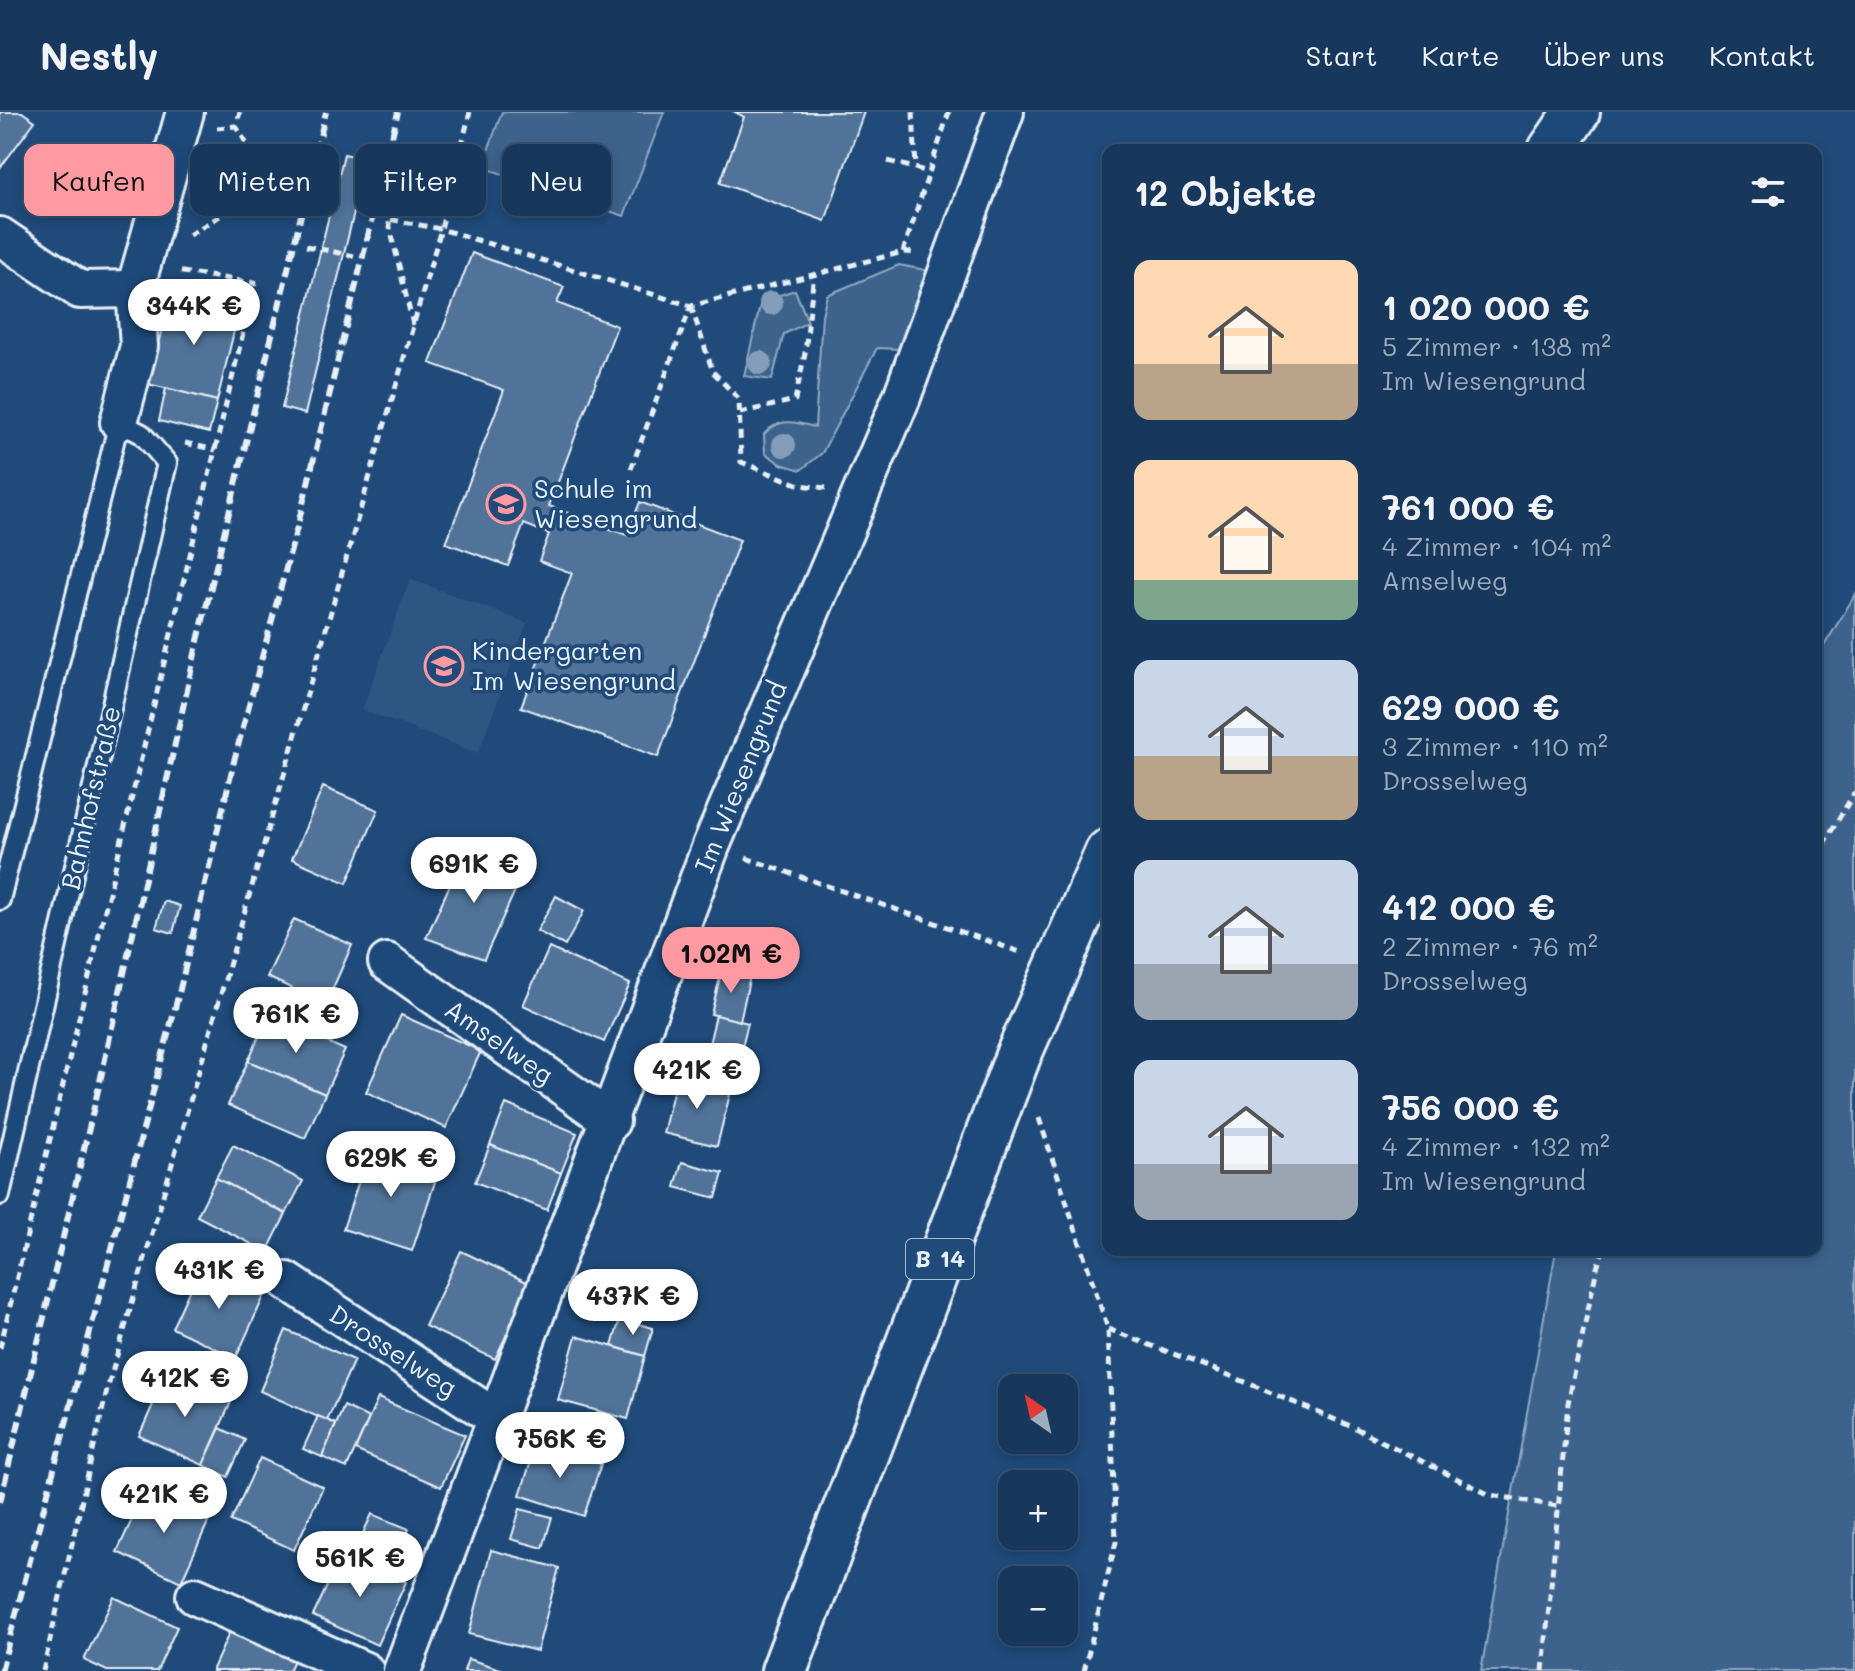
<!DOCTYPE html>
<html lang="de">
<meta charset="utf-8">
<style>
body{margin:0;font-family:Mali,sans-serif;background:#244365;color:#f1f3f6;height:100vh;display:flex;flex-direction:column;font-size:30px;white-space:nowrap}
*{box-sizing:border-box;margin:0}
p{font-size:26px;color:#9eacbb}
.icon{flex:none;width:44px;height:44px;fill:none;stroke:currentColor;stroke-width:2;stroke-linecap:round;stroke-linejoin:round}
.map{position:relative;flex:1;overflow:hidden}
.panel{position:absolute;left:1102px;top:32px;width:720px;height:1112px;display:flex;flex-direction:column;background:#17385c;border-radius:16px;box-shadow:0 4px 12px #0003,0 0 0 2px #365272}
.panel>*{flex:none}
.guide{position:absolute;left:24px;top:32px;width:760px;height:72px;display:flex;gap:16px}
.needle{width:52px;rotate:326deg}
.tools{position:absolute;left:998px;top:1262px;display:grid;gap:16px}
.tools a{display:grid;place-items:center;width:80px;height:80px;border-radius:16px;background:#17385c;box-shadow:0 4px 12px #0003,0 0 0 2px #365272;font-size:40px}
.price{position:absolute;translate:-50% -68px;padding:0 18px;border-radius:28px;background:#fff;color:#222;font-size:26px;line-height:52px;filter:drop-shadow(0 2px 4px #0008)}
.price::after{content:'';position:absolute;left:50%;top:48px;width:24px;height:18px;margin-left:-12px;background:inherit;clip-path:polygon(0 0,100% 0,50% 100%)}
.price.on{background:#ff9aa2;color:#111}
ul{padding:0;list-style:none}
li{display:flex;align-items:center;gap:24px;height:200px;padding:0 32px}
li span{display:grid;place-items:center;flex:none;width:224px;height:160px;border-radius:16px;color:#555}
li>.icon{margin-inline-start:auto}
span .icon{width:96px;height:96px;fill:#fffc;stroke-width:1}
li b{font-size:34px}
h2{display:flex;justify-content:space-between;align-items:center;height:96px;padding:0 32px;font-size:34px}
.tag{padding:0 28px;border-radius:16px;background:#17385c;box-shadow:0 4px 12px #0003,0 0 0 2px #365272;font-size:28px;line-height:72px}
.tag.on{background:#ff9aa2;color:#111}
header{display:flex;align-items:center;gap:48px;box-sizing:border-box;height:112px;padding:0 40px;background:#17385c;border-bottom:2px solid #365272}
header strong{font-size:38px}
nav{display:flex;gap:44px;margin-inline-start:auto;font-size:28px}
.map>svg:first-child{display:block}
.built{fill:#2e5683}
.green{fill:#3c628c;stroke:#92aac2;stroke-width:2}
.building{fill:#517399;stroke:#e8f1f8;stroke-width:2}
.lines{fill:none;stroke-linecap:round;stroke-linejoin:round}
.lane-casing{stroke:#e8f1f8;stroke-width:24}
.street-casing{stroke:#e8f1f8;stroke-width:42}
.primary-casing{stroke:#e8f1f8;stroke-width:50}
.path{stroke:#e8f1f8;stroke-width:5;stroke-dasharray:8 6;stroke-linecap:butt}
.lane{stroke:#1f4a7a;stroke-width:18}
.street{stroke:#1f4a7a;stroke-width:36}
.primary{stroke:#1f4a7a;stroke-width:44}
.rail{stroke:#e8f1f8;stroke-width:6;stroke-dasharray:12 6;stroke-linecap:butt}
.tree{fill:#849eb9}
.labels{text-anchor:middle;stroke-width:7;stroke-linejoin:round;paint-order:stroke}
.shield{fill:#1f4a7a;stroke:#acbfd2;stroke-width:2}
.shield-label{font-size:24px;font-weight:bold;fill:#e8f1f8}
.poi-label{font-size:26px;fill:#e8f1f8;stroke:#1f4a7a;text-anchor:start}
.street-label{font-size:26px;fill:#e8f1f8;stroke:#1f4a7a}
</style>
<header>
<strong>Nestly</strong>
<nav><a>Start</a><a>Karte</a><a>Über uns</a><a>Kontakt</a></nav>
</header>
<div class="map">
<svg width="1855" height="1559" viewBox="0 0 1855 1559">
<rect width="100%" height="100%" fill="#1f4a7a"/>
<filter id="ink" filterUnits="userSpaceOnUse"><feTurbulence type="fractalNoise" baseFrequency=".0125" numOctaves="2"/><feDisplacementMap in="SourceGraphic" scale="16" xChannelSelector="R" yChannelSelector="G"/><feConvolveMatrix kernelMatrix="1 2 1 2 8 2 1 2 1" color-interpolation-filters="sRGB"/></filter>
<g filter="url(#ink)">
<path class="built" d="M 410,467 L 527,511 L 478,641 L 362,598 Z"/>
<g class="green">
<path d="M 502,0 L 664,0 L 624,104 L 482,55 Z"/>
<path d="M 899,153 L 930,159 L 901,237 L 877,236 L 822,341 L 801,358 L 781,352 L 765,341 L 764,322 C 780,305 795,310 815,315 L 822,203 L 827,183 Z"/>
<path d="M 795,178 L 808,210 L 784,222 L 772,268 L 744,264 L 761,189 Z"/>
<path d="M 1855,483 L 1855,1559 L 1481,1559 L 1556,1138 L 1816,1138 L 1816,547 Z"/>
</g>
<g class="building">
<path d="M 0,0 L 22,0 L 35,9 L 0,56 Z"/>
<path d="M 735,0 L 864,0 L 825,109 L 720,71 L 744,5 Z"/>
<path d="M 344,42 L 367,47 L 305,302 L 282,296 Z"/>
<path d="M 472,141 L 564,175 L 557,191 L 617,214 L 549,394 L 627,423 L 640,390 L 740,428 L 658,645 L 521,595 L 572,461 L 539,449 L 549,422 L 524,412 L 508,454 L 446,431 L 504,278 L 430,251 Z"/>
<path d="M 171,181 L 239,199 L 217,289 L 148,272 Z"/>
<path d="M 166,276 L 217,289 L 209,321 L 159,309 Z"/>
<path d="M 323,675 L 378,698 L 347,771 L 292,747 Z"/>
<path d="M 465,739 L 523,761 L 484,847 L 426,826 Z"/>
<path d="M 556,784 L 584,799 L 565,834 L 537,819 Z"/>
<path d="M 164,789 L 180,794 L 173,821 L 156,816 Z"/>
<path d="M 294,807 L 352,833 L 326,892 L 267,865 Z"/>
<path d="M 549,836 L 630,872 L 604,930 L 523,893 Z"/>
<path d="M 722,857 L 750,864 L 740,909 L 711,902 Z"/>
<path d="M 401,903 L 481,939 L 446,1016 L 366,980 Z"/>
<path d="M 716,903 L 748,911 L 732,973 L 701,965 Z"/>
<path d="M 268,904 L 345,938 L 325,982 L 248,949 Z"/>
<path d="M 248,949 L 325,982 L 305,1026 L 228,993 Z"/>
<path d="M 677,964 L 731,978 L 717,1034 L 663,1021 Z"/>
<path d="M 506,992 L 577,1021 L 561,1061 L 490,1033 Z"/>
<path d="M 233,1033 L 303,1069 L 286,1102 L 216,1066 Z"/>
<path d="M 490,1033 L 561,1061 L 547,1098 L 475,1070 Z"/>
<path d="M 370,1035 L 439,1058 L 412,1139 L 343,1117 Z"/>
<path d="M 682,1050 L 723,1061 L 716,1086 L 675,1075 Z"/>
<path d="M 216,1066 L 286,1102 L 267,1140 L 197,1104 Z"/>
<path d="M 461,1139 L 531,1172 L 495,1247 L 425,1214 Z"/>
<path d="M 201,1153 L 265,1182 L 236,1246 L 172,1216 Z"/>
<path d="M 620,1207 L 653,1216 L 645,1244 L 612,1234 Z"/>
<path d="M 286,1218 L 354,1248 L 327,1309 L 260,1279 Z"/>
<path d="M 576,1224 L 645,1244 L 628,1307 L 558,1288 Z"/>
<path d="M 167,1261 L 231,1290 L 203,1353 L 139,1324 Z"/>
<path d="M 378,1286 L 465,1323 L 441,1375 L 355,1338 Z"/>
<path d="M 344,1294 L 369,1306 L 347,1356 L 322,1345 Z"/>
<path d="M 318,1304 L 336,1312 L 322,1345 L 303,1337 Z"/>
<path d="M 220,1316 L 245,1328 L 228,1365 L 203,1353 Z"/>
<path d="M 537,1331 L 601,1352 L 584,1404 L 520,1383 Z"/>
<path d="M 260,1346 L 323,1375 L 294,1438 L 231,1409 Z"/>
<path d="M 146,1377 L 210,1406 L 181,1470 L 117,1440 Z"/>
<path d="M 520,1397 L 552,1405 L 543,1436 L 511,1427 Z"/>
<path d="M 372,1402 L 409,1417 L 396,1448 L 358,1432 Z"/>
<path d="M 491,1438 L 559,1456 L 537,1539 L 469,1522 Z"/>
<path d="M 343,1440 L 406,1470 L 377,1533 L 313,1504 Z"/>
<path d="M 114,1485 L 177,1515 L 157,1559 L 107,1559 L 84,1548 Z"/>
<path d="M 230,1519 L 294,1548 L 289,1559 L 212,1559 Z"/>
<path d="M 468,1547 L 507,1559 L 464,1559 Z"/>
</g>
<g class="lines">
<g class="lane-casing">
<path id="lane" d="M 0,788 L 119,310 L 142,322 L 167,351 L 0,1083"/>
</g>
<g class="street-casing">
<g id="street">
<path d="M 0,124 L 80,178 L 135,177"/>
<path d="M 119,310 L 139,234 L 135,177 L 185,0"/>
<path d="M 387,850 L 611,1009"/>
<path d="M 287,1169 L 499,1308"/>
<path d="M 195,1484 L 365,1559"/>
<path d="M 402,1559 L 711,734 L 902,285 L 1005,0"/>
</g>
</g>
<g class="primary-casing">
<g id="primary">
<path d="M 1551,38 L 1577,0"/>
<path d="M 784,1559 L 1018,944 L 1108,740"/>
</g>
</g>
<g class="path">
<path d="M 913,0 L 916,56"/>
<path d="M 217,16 L 236,14"/>
<path d="M 888,49 L 929,60"/>
<path d="M 189,123 L 259,80 L 275,79 L 236,14 L 240,0"/>
<path d="M 306,134 L 354,144"/>
<path d="M 903,140 L 949,0"/>
<path d="M 691,194 L 713,260 L 739,287 L 741,350 L 800,373 L 826,376"/>
<path d="M 413,213 L 388,107 L 441,117 L 691,194 L 903,140 L 917,141"/>
<path d="M 740,301 L 795,288 L 805,241 L 814,161"/>
<path d="M 185,331 L 216,338"/>
<path d="M 631,357 L 691,194"/>
<path d="M 1816,744 L 1855,680"/>
<path d="M 746,746 L 1020,840"/>
<path d="M 1039,1006 L 1108,1217 L 1116,1430 L 1084,1559"/>
<path d="M 1108,1217 L 1226,1262 L 1355,1316 L 1490,1383 L 1558,1394"/>
<path d="M 0,1236 L 255,171 L 176,159"/>
<path d="M 43,1559 L 107,1278 L 441,117 L 470,0"/>
<path d="M 1543,1559 L 1568,1291 L 1597,1156 L 1603,1138"/>
</g>
<use href="#lane" class="lane"/>
<use href="#street" class="street"/>
<use href="#primary" class="primary"/>
<g class="rail">
<path d="M 0,1390 L 99,974 L 196,537 L 326,0"/>
<path d="M 1,1559 L 180,877 L 235,645 L 299,408 L 398,0"/>
</g>
</g>
<g class="tree">
<circle cx="771" cy="191" r="12"/>
<circle cx="760" cy="251" r="12"/>
<circle cx="784" cy="333" r="12"/>
</g>
</g>
<defs>
<g id="school-ring" transform="scale(2)"><circle r="9.5" fill="#1f4a7a" stroke="#ff9aa2" stroke-width="1.5"/><path d="M0-5L7-2L0 1L-7-2ZM-4 1L0 2.5L4 1V4Q0 6-4 4Z" fill="#ff9aa2"/></g>
</defs>
<g fill-rule="evenodd">
<use href="#school-ring" x="506" y="392"/>
<use href="#school-ring" x="444" y="554"/>
</g>
<g class="labels">
<rect class="shield" x="906" y="1127" width="68" height="40" rx="6"/>
<g class="shield-label">
<text x="940" y="1155">B 14</text>
</g>
<g class="poi-label">
<text x="534" y="386">Schule im<tspan x="534" dy="30">Wiesengrund</tspan></text>
<text x="472" y="548">Kindergarten<tspan x="472" dy="30">Im Wiesengrund</tspan></text>
</g>
<g class="street-label">
<text transform="translate(741 665) rotate(-68)" y="9">Im Wiesengrund</text>
<text transform="translate(91 686) rotate(-77)" y="9">Bahnhofstraße</text>
<text transform="translate(499 930) rotate(35)" y="9">Amselweg</text>
<text transform="translate(393 1239) rotate(33)" y="9">Drosselweg</text>
</g>
</g>
</svg>
<div class="tools">
<a><svg class="needle" viewBox="-14 -14 28 28"><path d="M0-13l5 13h-10z" fill="#e53935"/><path d="M0 13l5-13h-10z" fill="#9eacbb"/></svg></a>
<a>+</a>
<a>−</a>
</div>
<b class="price" style="left:194px;top:235px">344K €</b>
<b class="price" style="left:474px;top:793px">691K €</b>
<b class="price on" style="left:731px;top:883px">1.02M €</b>
<b class="price" style="left:296px;top:943px">761K €</b>
<b class="price" style="left:697px;top:999px">421K €</b>
<b class="price" style="left:391px;top:1087px">629K €</b>
<b class="price" style="left:219px;top:1199px">431K €</b>
<b class="price" style="left:633px;top:1225px">437K €</b>
<b class="price" style="left:185px;top:1307px">412K €</b>
<b class="price" style="left:560px;top:1368px">756K €</b>
<b class="price" style="left:164px;top:1423px">421K €</b>
<b class="price" style="left:360px;top:1487px">561K €</b>
<div class="guide">
<a class="tag on">Kaufen</a>
<a class="tag">Mieten</a>
<a class="tag">Filter</a>
<a class="tag">Neu</a>
</div>
<section class="panel">
<h2>12 Objekte<svg class="icon" aria-label="filters" viewBox="0 0 24 24"><path d="M4 7h16M4 17h16"/><circle cx="9" cy="7" r="2"/><circle cx="15" cy="17" r="2"/></svg></h2>
<ul>
<li><span style="background:linear-gradient(#ffd9b3 65%,#b9a48a 0)"><svg class="icon" aria-label="home" viewBox="0 0 24 24"><path d="M3 11l9-7 9 7M6 9v11h12V9"/></svg></span><div><b>1 020 000 €</b><p>5 Zimmer · 138 m²</p><p>Im Wiesengrund</p></div></li>
<li><span style="background:linear-gradient(#ffd9b3 75%,#7fa58c 0)"><svg class="icon" aria-label="home" viewBox="0 0 24 24"><path d="M3 11l9-7 9 7M6 9v11h12V9"/></svg></span><div><b>761 000 €</b><p>4 Zimmer · 104 m²</p><p>Amselweg</p></div></li>
<li><span style="background:linear-gradient(#c9d6e8 60%,#b9a48a 0)"><svg class="icon" aria-label="home" viewBox="0 0 24 24"><path d="M3 11l9-7 9 7M6 9v11h12V9"/></svg></span><div><b>629 000 €</b><p>3 Zimmer · 110 m²</p><p>Drosselweg</p></div></li>
<li><span style="background:linear-gradient(#c9d6e8 65%,#9aa5b1 0)"><svg class="icon" aria-label="home" viewBox="0 0 24 24"><path d="M3 11l9-7 9 7M6 9v11h12V9"/></svg></span><div><b>412 000 €</b><p>2 Zimmer · 76 m²</p><p>Drosselweg</p></div></li>
<li><span style="background:linear-gradient(#c9d6e8 65%,#9aa5b1 0)"><svg class="icon" aria-label="home" viewBox="0 0 24 24"><path d="M3 11l9-7 9 7M6 9v11h12V9"/></svg></span><div><b>756 000 €</b><p>4 Zimmer · 132 m²</p><p>Im Wiesengrund</p></div></li>
</ul>
</section>
</div>
